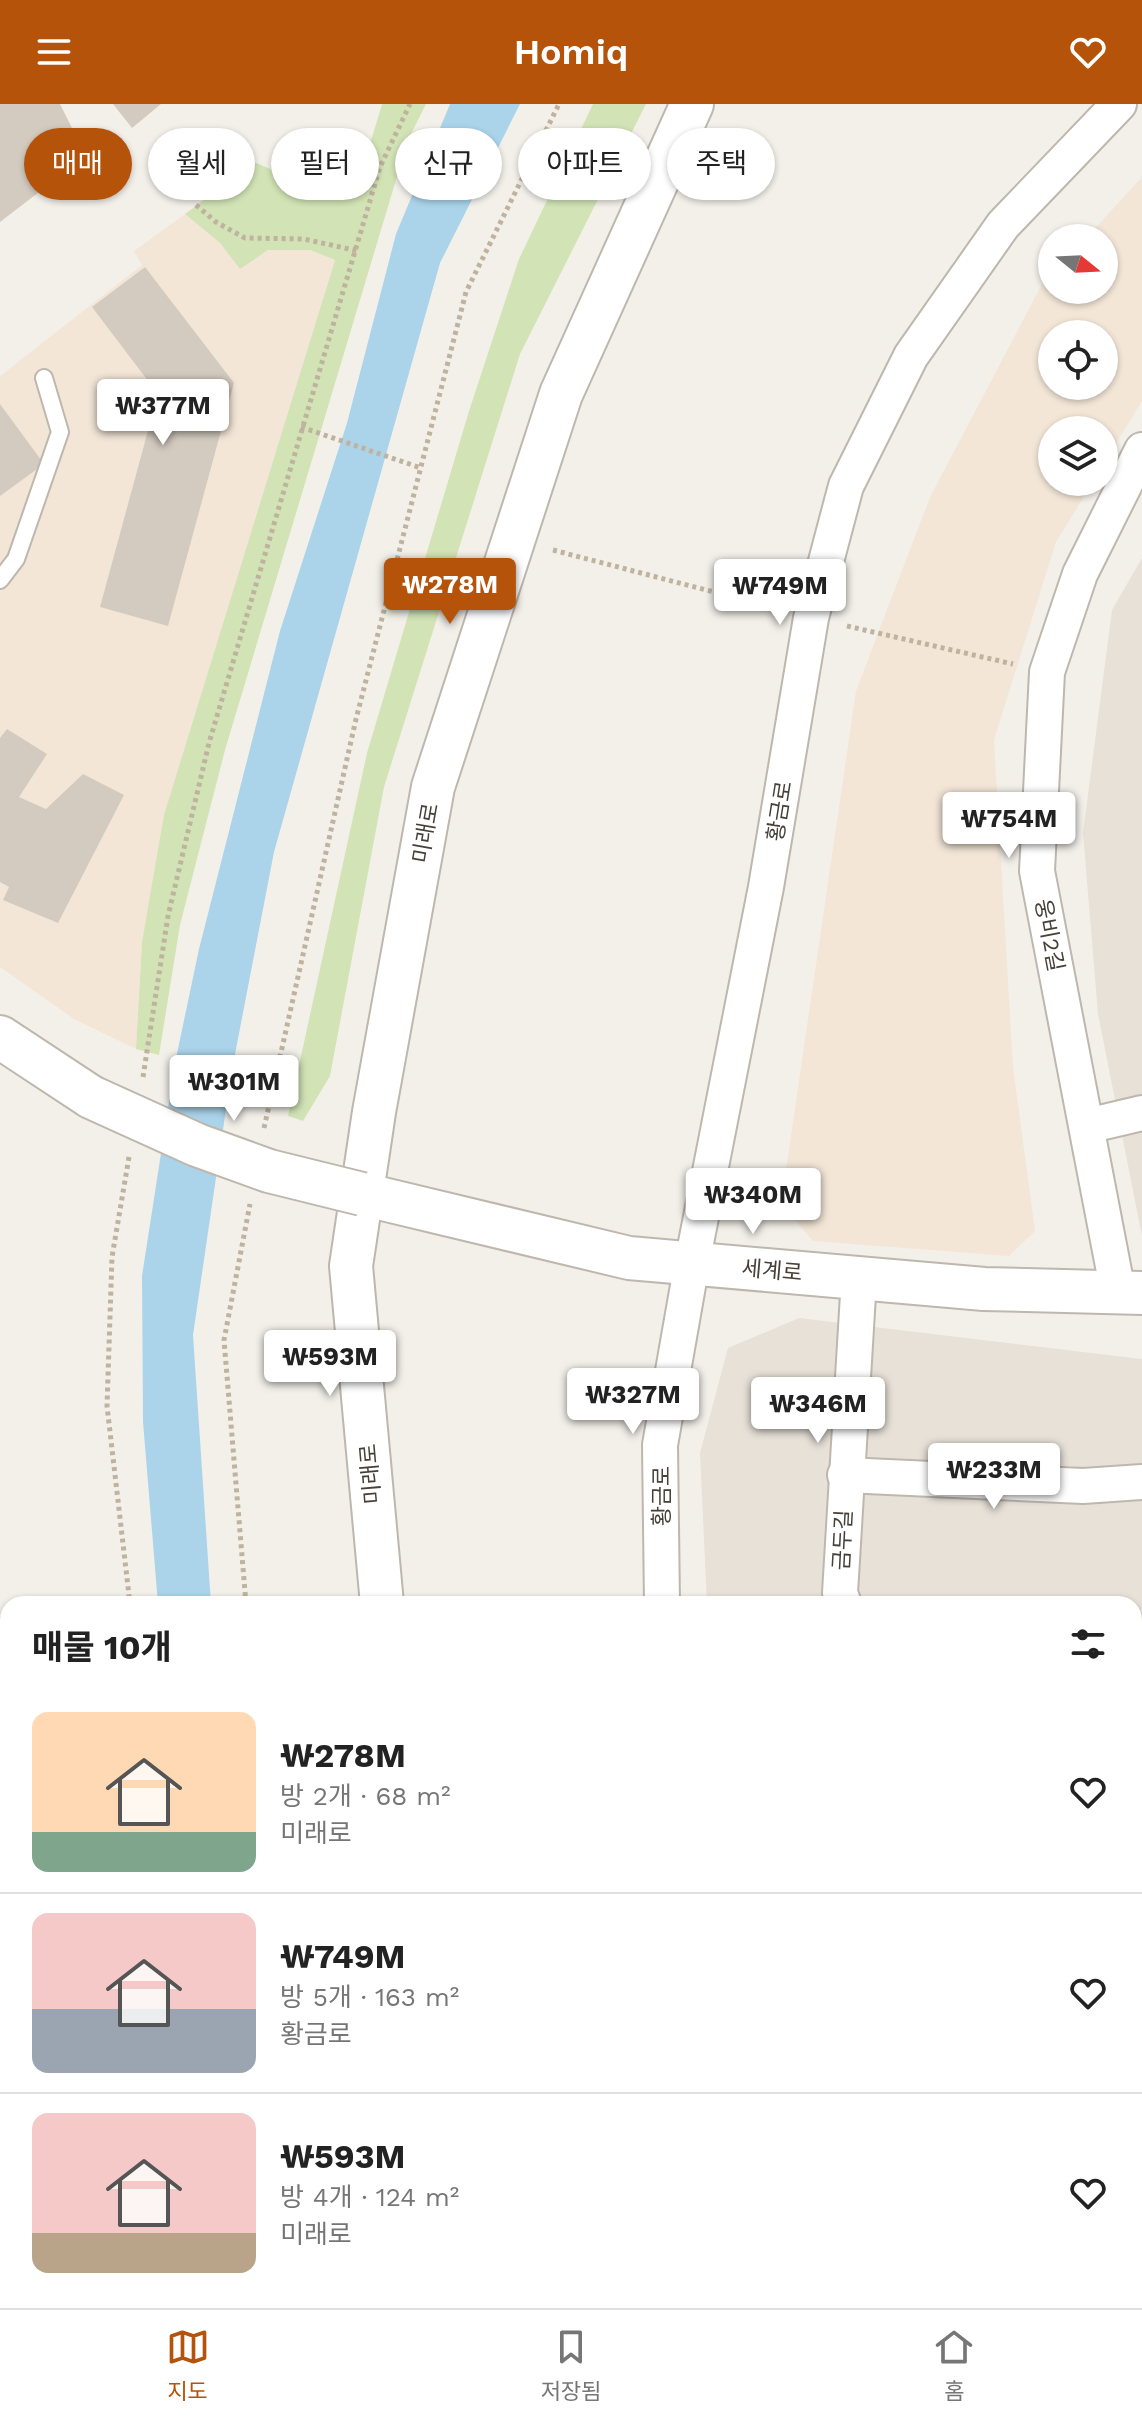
<!DOCTYPE html>
<html lang="ko">
<meta charset="utf-8">
<style>
body{margin:0;font-family:"Work Sans","Noto Sans KR",sans-serif;background:#f6f6f6;color:#222;height:100vh;display:flex;flex-direction:column;font-size:30px;white-space:nowrap}
*{box-sizing:border-box;margin:0}
p{font-size:26px;color:#767676}
.icon{flex:none;width:44px;height:44px;fill:none;stroke:currentColor;stroke-width:2;stroke-linecap:round;stroke-linejoin:round}
.map{position:relative;flex:1;overflow:hidden}
.sheet{position:absolute;left:0px;top:1492px;width:1142px;height:712px;display:flex;flex-direction:column;background:#fff;border-radius:24px 24px 0 0;box-shadow:0 2px 6px #0004}
.sheet>*{flex:none}
.top-card{position:absolute;left:24px;top:24px;width:1094px;height:72px;display:flex;gap:16px}
.needle{width:52px;rotate:108deg}
.buttons{position:absolute;left:1038px;top:120px;display:grid;gap:16px}
.buttons a{display:grid;place-items:center;width:80px;height:80px;border-radius:50%;background:#fff;box-shadow:0 2px 6px #0004;font-size:40px}
.price{position:absolute;translate:-50% -68px;padding:0 18px;border-radius:8px;background:#fff;color:#222;font-size:26px;line-height:52px;filter:drop-shadow(0 2px 4px #0008)}
.price::after{content:'';position:absolute;left:50%;top:48px;width:24px;height:18px;margin-left:-12px;background:inherit;clip-path:polygon(0 0,100% 0,50% 100%)}
.price.current{background:#b45309;color:#fff}
ul{padding:0;list-style:none}
li{display:flex;align-items:center;gap:24px;height:200px;padding:0 32px}
li+li{border-top:2px solid #e0e0e0}
li span{display:grid;place-items:center;flex:none;width:224px;height:160px;border-radius:16px;color:#555}
li>.icon{margin-inline-start:auto}
span .icon{width:96px;height:96px;fill:#fffc;stroke-width:1}
li b{font-size:34px}
h2{display:flex;justify-content:space-between;align-items:center;height:96px;padding:0 32px;font-size:34px}
.tag{padding:0 28px;border-radius:36px;background:#fff;box-shadow:0 2px 6px #0004;font-size:28px;line-height:72px}
.tag.current{background:#b45309;color:#fff}
header{display:flex;justify-content:space-between;align-items:center;height:104px;padding:0 32px;background:#b45309;color:#fff;font-size:36px;font-weight:600}
.tab-bar{display:flex;justify-content:space-around;align-items:center;height:112px;border-top:2px solid #e0e0e0;background:#fff;font-size:22px;color:#767676}
.tab-bar a{display:grid;justify-items:center;gap:4px}
.tab-bar .current{color:#b45309}
.map>svg:first-child{display:block}
.residential{fill:#e7e1d8}
.commercial{fill:#f3e6d7;fill-rule:evenodd}
.green{fill:#d2e4b6}
.parking{fill:#e2e0de}
.water{fill:#abd4eb}
.building{fill:#d4cbc0}
.lines{fill:none;stroke-linecap:round;stroke-linejoin:round}
.service-casing{stroke:#beb7ad;stroke-width:20}
.minor-casing{stroke:#beb7ad;stroke-width:38}
.tertiary-casing{stroke:#beb7ad;stroke-width:46}
.path{stroke:#bfb29f;stroke-width:5;stroke-dasharray:4 4;stroke-linecap:butt}
.service{stroke:#fff;stroke-width:16}
.minor{stroke:#fff;stroke-width:34}
.tertiary{stroke:#fff;stroke-width:42}
.tertiary-bridge-casing{stroke:#beb7ad;stroke-width:46;stroke-linecap:butt}
.tertiary-bridge{stroke:#fff;stroke-width:42}
.labels{text-anchor:middle;stroke-width:6;stroke-linejoin:round;paint-order:stroke}
.street-label{font-size:22px;fill:#474038;stroke:#fff}
</style>
<header><svg class="icon" aria-label="menu" viewBox="0 0 24 24"><path d="M4 6h16M4 12h16M4 18h16"/></svg>Homiq<svg class="icon" aria-label="heart" viewBox="0 0 24 24"><path d="M12 20l-8-8c-3-5 5-10 8-4 3-6 11-1 8 4z"/></svg></header>
<div class="map">
<svg width="1142" height="2204" viewBox="0 0 1142 2204">
<rect width="100%" height="100%" fill="#f3f0ea"/>
<g class="residential">
<path d="M 1142,454 L 1142,1151 L 1142,1132 L 1098,910 L 1083,729 L 1112,506 Z"/>
<path d="M 799,1214 L 1142,1255 L 1142,2204 L 1070,2204 L 1068,2196 L 1134,2196 L 1134,1500 L 707,1500 L 700,1349 L 728,1244 Z"/>
</g>
<g class="commercial">
<path d="M 1142,73 L 1142,297 L 1104,359 L 1104,326 L 1052,326 L 1052,378 L 1093,378 L 1056,438 L 994,636 L 1013,963 L 1035,1127 L 1009,1152 L 813,1137 L 781,1100 L 856,587 L 930,393 L 1041,182 L 1052,171 L 1052,186 L 1104,186 L 1104,134 L 1086,134 ZM 1052,230 L 1104,230 L 1104,282 L 1052,282 Z"/>
<path d="M 185,110 L 220,139 L 240,164 L 268,146 L 310,146 L 335,156 L 165,711 L 142,838 L 136,945 L 74,915 L 0,863 L 0,272 L 142,161 L 134,147 Z"/>
</g>
<g class="green">
<path d="M 382,0 L 426,0 L 408,36 L 225,646 L 180,821 L 159,951 L 136,945 L 142,838 L 164,711 L 335,156 L 310,146 L 268,146 L 240,165 L 220,139 L 185,110 L 254,58 L 291,74 L 365,57 Z"/>
<path d="M 593,0 L 646,0 L 520,250 L 384,683 L 330,972 L 303,1017 L 288,1012 L 367,649 L 469,307 L 519,155 Z"/>
</g>
<path class="parking" d="M 0,1702 L 8,1708 L 8,1811 L 0,1821 Z"/>
<path class="water" d="M 450,0 L 520,0 L 440,159 L 274,748 L 231,971 L 193,1231 L 211,1500 L 158,1500 L 143,1318 L 142,1172 L 175,959 L 199,845 L 280,527 L 347,319 L 396,130 Z"/>
<g class="building">
<path d="M 0,0 L 60,0 L 86,52 L 0,118 Z"/>
<path d="M 113,0 L 161,0 L 132,24 Z"/>
<path d="M 145,163 L 234,279 L 168,522 L 100,503 L 158,290 L 92,203 Z"/>
<path d="M 0,300 L 44,360 L 0,392 Z"/>
<path d="M 7,625 L 47,650 L 19,693 L 46,705 L 83,670 L 124,691 L 58,819 L 3,796 L 9,783 L 0,778 L 0,634 Z"/>
</g>
<g class="lines">
<g class="service-casing">
<path id="service" d="M 0,476 L 16,455 L 60,328 L 44,274"/>
</g>
<g class="minor-casing">
<g id="minor">
<path d="M 1087,1022 L 1142,1009"/>
<path d="M 1118,1188 L 1037,767 L 1047,568 L 1080,470 L 1142,346"/>
<path d="M 845,1371 L 1083,1382 L 1142,1378"/>
<path d="M 662,1500 L 660,1341 L 692,1159 L 766,783 L 811,514 L 846,382 L 911,252 L 1003,121 L 1119,0"/>
<path d="M 844,1500 L 840,1489 L 859,1174"/>
<path d="M 1134,1606 L 1142,1604"/>
<path d="M 1134,1879 L 1142,1876"/>
<path d="M 1134,1979 L 1142,1992"/>
<path d="M 1029,2196 L 1030,2204"/>
</g>
</g>
<g class="tertiary-casing">
<g id="tertiary">
<path d="M 0,933 L 91,993"/>
<path d="M 362,1090 L 629,1154 L 984,1185 L 1142,1189"/>
<path d="M 382,1500 L 351,1162 L 374,1008 L 433,683 L 561,290 L 692,0"/>
<path d="M 308,2204 L 311,2196"/>
</g>
</g>
<g class="path">
<path d="M 196,101 L 216,118 L 245,134 L 304,135 L 358,147"/>
<path d="M 301,323 L 421,364"/>
<path d="M 553,446 L 775,504"/>
<path d="M 847,522 L 1013,560"/>
<path d="M 143,973 L 168,812 L 209,639 L 380,63 L 410,0"/>
<path d="M 264,1024 L 356,615 L 466,188 L 559,0"/>
<path d="M 129,1053 L 112,1153 L 107,1302 L 130,1500"/>
<path d="M 246,1500 L 224,1236 L 250,1100"/>
<path d="M 42,2204 L 44,2196"/>
<path d="M 176,2204 L 178,2196"/>
</g>
<use href="#service" class="service"/>
<use href="#minor" class="minor"/>
<use href="#tertiary" class="tertiary"/>
<g class="tertiary-bridge-casing">
<path id="tertiary-bridge" d="M 91,993 L 197,1041 L 269,1067 L 362,1090"/>
</g>
<use href="#tertiary-bridge" class="tertiary-bridge"/>
</g>
<g class="labels">
<g class="street-label">
<text transform="translate(779 707) rotate(-81)" y="8">황금로</text>
<text transform="translate(425 729) rotate(-80)" y="8">미래로</text>
<text transform="translate(1050 831) rotate(79)" y="8">웅비2길</text>
<text transform="translate(772 1166) rotate(5)" y="8">세계로</text>
<text transform="translate(370 1370) rotate(-95)" y="8">미래로</text>
<text transform="translate(661 1392) rotate(-90)" y="8">황금로</text>
<text transform="translate(842 1436) rotate(-87)" y="8">금두길</text>
</g>
</g>
</svg>
<div class="buttons">
<a><svg class="needle" viewBox="-14 -14 28 28"><path d="M0-13l5 13h-10z" fill="#e53935"/><path d="M0 13l5-13h-10z" fill="#767676"/></svg></a>
<a><svg class="icon" aria-label="locate" viewBox="0 0 24 24"><circle cx="12" cy="12" r="6"/><path d="M12 2v4M12 18v4M2 12h4M18 12h4"/></svg></a>
<a><svg class="icon" aria-label="layers" viewBox="0 0 24 24"><path d="M12 4l9 5-9 5-9-5zM3 14l9 5 9-5"/></svg></a>
</div>
<b class="price" style="left:163px;top:343px">₩377M</b>
<b class="price current" style="left:450px;top:522px">₩278M</b>
<b class="price" style="left:780px;top:523px">₩749M</b>
<b class="price" style="left:1009px;top:756px">₩754M</b>
<b class="price" style="left:234px;top:1019px">₩301M</b>
<b class="price" style="left:753px;top:1132px">₩340M</b>
<b class="price" style="left:330px;top:1294px">₩593M</b>
<b class="price" style="left:633px;top:1332px">₩327M</b>
<b class="price" style="left:818px;top:1341px">₩346M</b>
<b class="price" style="left:994px;top:1407px">₩233M</b>
<div class="top-card">
<a class="tag current">매매</a>
<a class="tag">월세</a>
<a class="tag">필터</a>
<a class="tag">신규</a>
<a class="tag">아파트</a>
<a class="tag">주택</a>
</div>
<section class="sheet">
<h2>매물 10개<svg class="icon" aria-label="filters" viewBox="0 0 24 24"><path d="M4 7h16M4 17h16"/><circle cx="9" cy="7" r="2"/><circle cx="15" cy="17" r="2"/></svg></h2>
<ul>
<li><span style="background:linear-gradient(#ffd9b3 75%,#7fa58c 0)"><svg class="icon" aria-label="home" viewBox="0 0 24 24"><path d="M3 11l9-7 9 7M6 9v11h12V9"/></svg></span><div><b>₩278M</b><p>방 2개 · 68 m²</p><p>미래로</p></div><svg class="icon" aria-label="heart" viewBox="0 0 24 24"><path d="M12 20l-8-8c-3-5 5-10 8-4 3-6 11-1 8 4z"/></svg></li>
<li><span style="background:linear-gradient(#f6c9c9 60%,#9aa5b1 0)"><svg class="icon" aria-label="home" viewBox="0 0 24 24"><path d="M3 11l9-7 9 7M6 9v11h12V9"/></svg></span><div><b>₩749M</b><p>방 5개 · 163 m²</p><p>황금로</p></div><svg class="icon" aria-label="heart" viewBox="0 0 24 24"><path d="M12 20l-8-8c-3-5 5-10 8-4 3-6 11-1 8 4z"/></svg></li>
<li><span style="background:linear-gradient(#f6c9c9 75%,#b9a48a 0)"><svg class="icon" aria-label="home" viewBox="0 0 24 24"><path d="M3 11l9-7 9 7M6 9v11h12V9"/></svg></span><div><b>₩593M</b><p>방 4개 · 124 m²</p><p>미래로</p></div><svg class="icon" aria-label="heart" viewBox="0 0 24 24"><path d="M12 20l-8-8c-3-5 5-10 8-4 3-6 11-1 8 4z"/></svg></li>
</ul>
</section>
</div>
<nav class="tab-bar">
<a class="current"><svg class="icon" aria-label="map" viewBox="0 0 24 24"><path d="M3 6l6-2 6 2 6-2v14l-6 2-6-2-6 2zM9 4v14M15 6v14"/></svg>지도</a>
<a><svg class="icon" aria-label="saved" viewBox="0 0 24 24"><path d="M7 4h10v16l-5-4-5 4z"/></svg>저장됨</a>
<a><svg class="icon" aria-label="home" viewBox="0 0 24 24"><path d="M3 11l9-7 9 7M6 9v11h12V9"/></svg>홈</a>
</nav>
